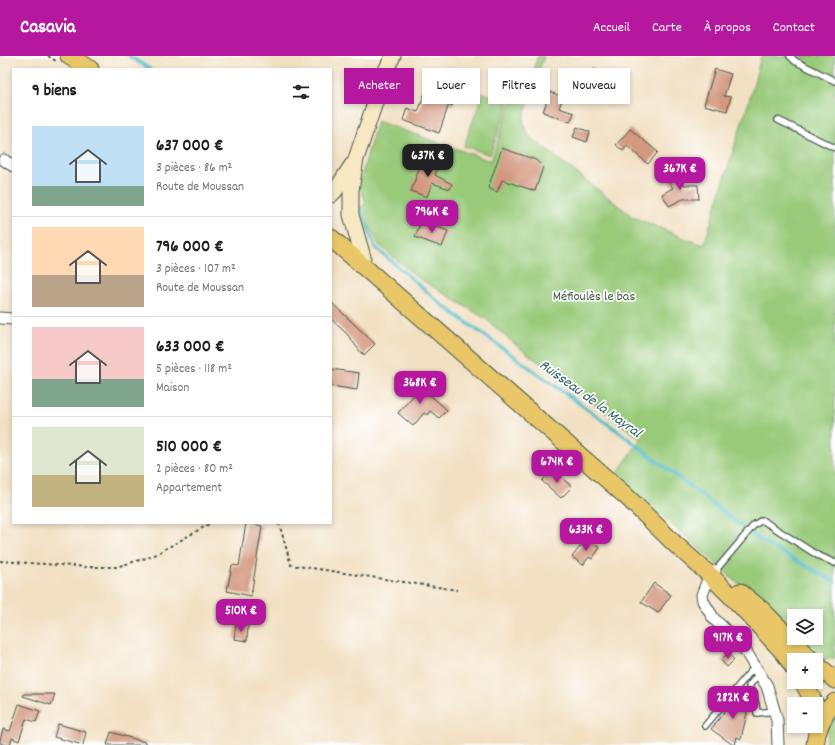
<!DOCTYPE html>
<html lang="fr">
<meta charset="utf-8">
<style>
body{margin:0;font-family:Dekko,sans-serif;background:#f6f6f6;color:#202124;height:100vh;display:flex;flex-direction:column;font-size:15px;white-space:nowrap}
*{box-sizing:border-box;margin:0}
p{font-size:13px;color:#757577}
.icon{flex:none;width:22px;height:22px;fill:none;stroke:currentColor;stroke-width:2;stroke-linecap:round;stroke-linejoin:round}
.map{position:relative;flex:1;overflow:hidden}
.side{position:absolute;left:12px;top:12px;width:320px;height:456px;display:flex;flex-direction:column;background:#fff;border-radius:0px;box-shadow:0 2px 6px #0003}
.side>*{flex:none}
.banner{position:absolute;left:344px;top:12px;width:380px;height:36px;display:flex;gap:8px}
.tools{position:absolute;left:787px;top:553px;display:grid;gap:8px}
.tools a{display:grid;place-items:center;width:36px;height:36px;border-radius:0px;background:#fff;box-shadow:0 2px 6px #0003;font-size:20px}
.price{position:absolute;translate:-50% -34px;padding:0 9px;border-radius:8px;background:#b5179e;color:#fff;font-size:13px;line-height:26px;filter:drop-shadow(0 1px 2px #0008)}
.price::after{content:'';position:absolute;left:50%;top:24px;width:12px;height:9px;margin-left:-6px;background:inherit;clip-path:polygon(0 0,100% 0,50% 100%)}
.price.current{background:#222;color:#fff}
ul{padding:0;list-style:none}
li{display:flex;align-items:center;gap:12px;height:100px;padding:0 20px}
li+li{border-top:1px solid #e0e0e0}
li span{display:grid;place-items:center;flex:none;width:112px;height:80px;border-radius:0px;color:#555}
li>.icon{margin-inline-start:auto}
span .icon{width:48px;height:48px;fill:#fffc;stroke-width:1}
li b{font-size:17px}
h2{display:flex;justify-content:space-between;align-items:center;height:48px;padding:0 20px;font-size:17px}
.pill{padding:0 14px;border-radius:0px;background:#fff;box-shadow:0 2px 6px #0003;font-size:14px;line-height:36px}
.pill.current{background:#b5179e;color:#fff}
header{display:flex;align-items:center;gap:24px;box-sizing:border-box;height:56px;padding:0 20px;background:#b5179e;color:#fff}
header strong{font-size:19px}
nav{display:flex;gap:22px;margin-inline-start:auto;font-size:14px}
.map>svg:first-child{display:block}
.green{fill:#99ca7a;stroke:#5c8457}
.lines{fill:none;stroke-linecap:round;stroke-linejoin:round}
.stream{stroke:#4fbcc9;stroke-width:3.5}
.building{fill:#d3987f}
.lane-casing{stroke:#3f5549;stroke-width:8}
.street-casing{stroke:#3f5549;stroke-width:13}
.secondary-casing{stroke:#3f5549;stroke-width:17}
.primary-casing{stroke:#3f5549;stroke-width:19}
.path{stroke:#3f5549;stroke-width:2;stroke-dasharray:3 3;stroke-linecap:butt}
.lane{stroke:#fff;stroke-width:5.5}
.street{stroke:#fff;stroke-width:11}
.secondary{stroke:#f6e9c3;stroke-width:15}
.primary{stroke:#e9c769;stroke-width:17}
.labels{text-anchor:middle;stroke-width:3.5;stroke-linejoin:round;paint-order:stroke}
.park-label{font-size:14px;fill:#3e6046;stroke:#fff}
.water-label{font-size:15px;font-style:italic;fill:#2d6361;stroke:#fff}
</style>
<header>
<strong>Casavia</strong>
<nav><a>Accueil</a><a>Carte</a><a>À propos</a><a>Contact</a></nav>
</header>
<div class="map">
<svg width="835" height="689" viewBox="0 0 835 689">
<rect width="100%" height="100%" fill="#fff"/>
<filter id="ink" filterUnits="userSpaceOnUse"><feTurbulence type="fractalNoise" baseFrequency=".025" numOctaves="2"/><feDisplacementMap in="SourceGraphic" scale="8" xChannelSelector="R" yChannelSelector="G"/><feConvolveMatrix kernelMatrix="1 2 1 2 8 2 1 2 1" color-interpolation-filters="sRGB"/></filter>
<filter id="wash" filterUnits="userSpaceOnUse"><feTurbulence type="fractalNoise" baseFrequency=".012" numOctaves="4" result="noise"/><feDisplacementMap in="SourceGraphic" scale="16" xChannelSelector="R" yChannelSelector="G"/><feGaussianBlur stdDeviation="0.9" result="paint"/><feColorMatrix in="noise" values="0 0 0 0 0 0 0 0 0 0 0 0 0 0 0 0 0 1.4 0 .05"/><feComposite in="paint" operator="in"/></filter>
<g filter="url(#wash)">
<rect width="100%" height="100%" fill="#f2e0c3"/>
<g class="green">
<path d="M 538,0 L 544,0 L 523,63 L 525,72 L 529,80 L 633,161 L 689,184 L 704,189 L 742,66 L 748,49 L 761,0 L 835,0 L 835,602 L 824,604 L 800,582 L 816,582 L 816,560 L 794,560 L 794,577 L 616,419 L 641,383 L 512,286 L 486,263 L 417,221 L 379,189 L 360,152 L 366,147 L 359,129 L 377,65 L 491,105 L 509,52 L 519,30 L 527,33 Z"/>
<path d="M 483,37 L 509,46 L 490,99 L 464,90 Z"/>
<path d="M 835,660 L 835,689 L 825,689 L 828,672 Z"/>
</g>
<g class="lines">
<g class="stream">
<path d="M 129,0 L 150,13"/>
<path d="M 360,152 L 375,191 L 441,248 L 622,378 L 761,485 L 835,526"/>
</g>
</g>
<g id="blocks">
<g class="building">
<path d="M 594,13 L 606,17 L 602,28 L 590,24 Z"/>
<path d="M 715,13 L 731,18 L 724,40 L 731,41 L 727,55 L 704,49 Z"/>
<path d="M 429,26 L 444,31 L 443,35 L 456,40 L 452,50 L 449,48 L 439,77 L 403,64 L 407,52 L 418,56 Z"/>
<path d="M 550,36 L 563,41 L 559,52 L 574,57 L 570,66 L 543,56 Z"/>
<path d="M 577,71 L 590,76 L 587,86 L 573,81 Z"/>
<path d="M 630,73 L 658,96 L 648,108 L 627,90 L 623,95 L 616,89 Z"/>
<path d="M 502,92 L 536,104 L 543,111 L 535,135 L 502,124 L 497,136 L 488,132 Z"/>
<path d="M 423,102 L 439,108 L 435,119 L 452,128 L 450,133 L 432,127 L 427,141 L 411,135 Z"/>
<path d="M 677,117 L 684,129 L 698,129 L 699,143 L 683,143 L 669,150 L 662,138 L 673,132 L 667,122 Z"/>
<path d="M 421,165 L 448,175 L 442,191 L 415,181 Z"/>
<path d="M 331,246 L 375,288 L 364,299 L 362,296 L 362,298 L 347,278 L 331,263 Z"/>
<path d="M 331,313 L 359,317 L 357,334 L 331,330 Z"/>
<path d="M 414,325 L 447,354 L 439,362 L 430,355 L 427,359 L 424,357 L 413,370 L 398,357 L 414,339 L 407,333 Z"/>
<path d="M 552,413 L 572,431 L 561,442 L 542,425 Z"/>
<path d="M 246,467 L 262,470 L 251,540 L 227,535 L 232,509 L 239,510 Z"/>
<path d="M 587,482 L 600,492 L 592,503 L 589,501 L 583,509 L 572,501 Z"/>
<path d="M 654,527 L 671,539 L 658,557 L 641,546 Z"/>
<path d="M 236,568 L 248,570 L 247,585 L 234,583 Z"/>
<path d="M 728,597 L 734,604 L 727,611 L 721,604 Z"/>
<path d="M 740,636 L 749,642 L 746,647 L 747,657 L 741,683 L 737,681 L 735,689 L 733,689 L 711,673 Z"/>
<path d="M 24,638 L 55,638 L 51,649 L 23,640 Z"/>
<path d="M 19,648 L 40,655 L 36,666 L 26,663 L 19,685 L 12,682 L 10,689 L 5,689 L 0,687 L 0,684 L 3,673 L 10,675 Z"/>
<path d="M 58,668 L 86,676 L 83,689 L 54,681 Z"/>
<path d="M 111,676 L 147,687 L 147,689 L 107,689 Z"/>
</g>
</g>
</g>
<g filter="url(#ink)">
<use href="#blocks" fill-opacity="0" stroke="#3f5549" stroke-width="1"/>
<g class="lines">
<g class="lane-casing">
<g id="lane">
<path d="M 790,0 L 795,5 L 835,25"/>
<path d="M 778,64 L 835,92"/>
<path d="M 716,514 L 754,469 L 762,464 L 817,499 L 835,507"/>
<path d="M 759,617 L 749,630 L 756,648 L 757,657 L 775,655"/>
<path d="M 705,670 L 750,616 L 756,612"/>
</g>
</g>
<g class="street-casing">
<g id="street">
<path d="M 4,104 L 13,110"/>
<path d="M 0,262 L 13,263"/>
<path d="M 715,515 L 707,526 L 702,539 L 703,545 L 714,563 L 743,591 L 767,630 L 777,664 L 778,689"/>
</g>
</g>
<g class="secondary-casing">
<g id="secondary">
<path d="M 331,139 L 335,135 L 352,109"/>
<path d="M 363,201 L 351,159 L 351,134 L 356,103 L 386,14 L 393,0"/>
</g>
</g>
<g class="primary-casing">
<g id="primary">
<path d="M 69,0 L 90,13"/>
<path d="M 331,182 L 626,440 L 675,488 L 711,520 L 741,550 L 785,598 L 794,612"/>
<path d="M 740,536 L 762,554 L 811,604"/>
<path d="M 816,608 L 835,624"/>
<path d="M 803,626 L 815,648"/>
<path d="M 815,689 C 817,672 823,658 835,646"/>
</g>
</g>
<g class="path">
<path d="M 48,0 L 56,5"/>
<path d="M 279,467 L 291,509 L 457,534"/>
<path d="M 0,505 L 88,511 L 116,511 L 153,500 L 211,467"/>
</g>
<use href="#lane" class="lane"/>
<use href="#street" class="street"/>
<use href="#secondary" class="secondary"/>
<use href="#primary" class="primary"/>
</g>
</g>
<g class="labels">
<g class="park-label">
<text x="594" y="244">Méfioulès le bas</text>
</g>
<g class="water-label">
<text transform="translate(591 342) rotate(36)" y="5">Ruisseau de la Mayral</text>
</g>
</g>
</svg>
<div class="tools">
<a><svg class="icon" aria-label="layers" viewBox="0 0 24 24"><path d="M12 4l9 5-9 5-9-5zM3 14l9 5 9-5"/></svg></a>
<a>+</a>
<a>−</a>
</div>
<b class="price current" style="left:428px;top:122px">637K €</b>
<b class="price" style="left:680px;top:135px">367K €</b>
<b class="price" style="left:432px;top:178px">796K €</b>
<b class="price" style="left:420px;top:349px">368K €</b>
<b class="price" style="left:557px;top:428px">674K €</b>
<b class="price" style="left:586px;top:496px">633K €</b>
<b class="price" style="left:241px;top:577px">510K €</b>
<b class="price" style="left:728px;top:604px">917K €</b>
<b class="price" style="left:733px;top:664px">282K €</b>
<div class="banner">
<a class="pill current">Acheter</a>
<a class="pill">Louer</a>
<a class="pill">Filtres</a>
<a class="pill">Nouveau</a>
</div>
<section class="side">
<h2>9 biens<svg class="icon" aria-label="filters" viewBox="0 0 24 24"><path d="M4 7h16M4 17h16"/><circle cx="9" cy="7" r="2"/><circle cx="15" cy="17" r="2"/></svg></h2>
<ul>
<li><span style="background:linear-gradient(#bfe0f5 75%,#7fa58c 0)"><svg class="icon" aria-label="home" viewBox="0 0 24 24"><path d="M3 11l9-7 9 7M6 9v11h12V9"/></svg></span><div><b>637 000 €</b><p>3 pièces · 86 m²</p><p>Route de Moussan</p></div></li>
<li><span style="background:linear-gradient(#ffd9b3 60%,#b9a48a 0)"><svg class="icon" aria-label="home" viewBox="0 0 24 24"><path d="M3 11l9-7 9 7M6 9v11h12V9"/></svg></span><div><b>796 000 €</b><p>3 pièces · 107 m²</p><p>Route de Moussan</p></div></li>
<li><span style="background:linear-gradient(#f6c9c9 65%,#7fa58c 0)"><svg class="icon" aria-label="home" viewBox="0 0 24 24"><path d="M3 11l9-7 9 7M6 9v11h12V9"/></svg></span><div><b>633 000 €</b><p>5 pièces · 118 m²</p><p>Maison</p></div></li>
<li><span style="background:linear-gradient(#dfe7d0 60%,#c2b280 0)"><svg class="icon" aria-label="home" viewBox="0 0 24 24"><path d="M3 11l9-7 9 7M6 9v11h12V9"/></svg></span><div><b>510 000 €</b><p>2 pièces · 80 m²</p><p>Appartement</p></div></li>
</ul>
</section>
</div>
